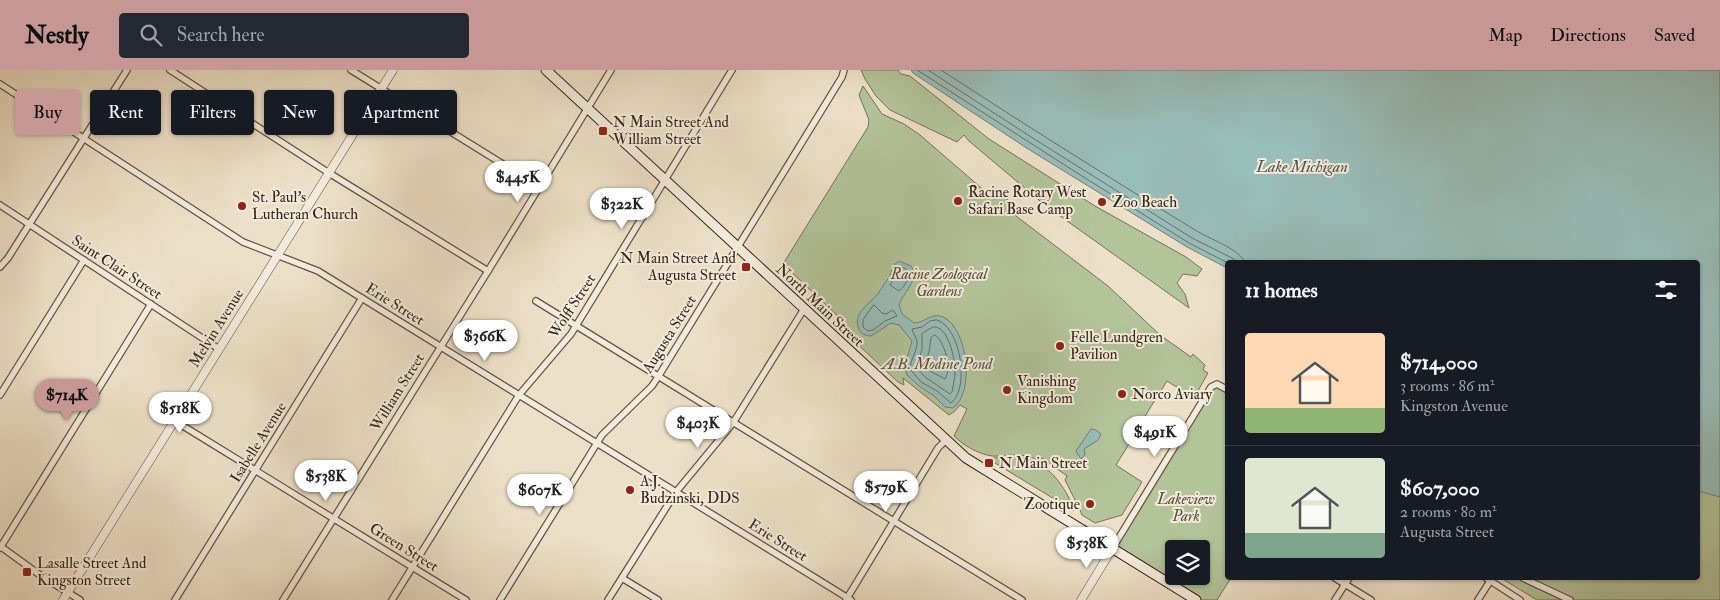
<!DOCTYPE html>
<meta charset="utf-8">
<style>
body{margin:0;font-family:"IM FELL Double Pica",serif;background:#242831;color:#f1f3f6;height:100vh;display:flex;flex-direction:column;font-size:19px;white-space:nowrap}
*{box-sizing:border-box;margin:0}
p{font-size:16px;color:#9ea1a6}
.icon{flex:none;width:28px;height:28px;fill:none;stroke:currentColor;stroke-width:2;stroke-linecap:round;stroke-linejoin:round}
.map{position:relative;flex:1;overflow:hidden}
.panel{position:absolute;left:1225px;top:190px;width:475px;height:320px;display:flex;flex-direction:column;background:#171b24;border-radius:5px;box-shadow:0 1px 4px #0004}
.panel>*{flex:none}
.guide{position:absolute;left:15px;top:20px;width:475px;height:45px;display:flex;gap:10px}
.buttons{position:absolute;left:1165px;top:470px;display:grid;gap:10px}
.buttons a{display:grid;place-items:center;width:45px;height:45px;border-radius:5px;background:#171b24;box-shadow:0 1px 4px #0004;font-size:25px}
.price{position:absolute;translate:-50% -42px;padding:0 11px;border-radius:18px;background:#fff;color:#222;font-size:16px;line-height:32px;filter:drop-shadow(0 1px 2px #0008)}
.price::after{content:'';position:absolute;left:50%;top:30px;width:15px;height:11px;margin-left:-8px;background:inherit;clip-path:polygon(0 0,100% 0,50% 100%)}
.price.active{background:#c59692;color:#111}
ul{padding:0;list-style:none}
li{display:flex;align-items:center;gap:15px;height:125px;padding:0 20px}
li+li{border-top:1px solid #363941}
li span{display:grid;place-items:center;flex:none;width:140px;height:100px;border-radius:5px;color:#555}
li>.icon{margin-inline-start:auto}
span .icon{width:60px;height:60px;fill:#fffc;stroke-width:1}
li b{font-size:21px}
h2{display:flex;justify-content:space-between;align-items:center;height:60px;padding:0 20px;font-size:21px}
.tag{padding:0 18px;border-radius:5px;background:#171b24;box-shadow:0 1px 4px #0004;font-size:18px;line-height:45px}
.tag.active{background:#c59692;color:#111}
header{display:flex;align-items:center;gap:30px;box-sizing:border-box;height:70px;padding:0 25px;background:#c59692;color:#111}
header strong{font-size:24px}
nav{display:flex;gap:28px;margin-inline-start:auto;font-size:18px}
.search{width:350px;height:45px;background:#242831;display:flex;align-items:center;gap:12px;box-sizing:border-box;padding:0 18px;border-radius:5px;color:#9ea1a6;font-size:19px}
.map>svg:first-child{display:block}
.green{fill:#b3c39a;stroke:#747458;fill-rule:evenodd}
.water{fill:#99bdb8;stroke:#718077}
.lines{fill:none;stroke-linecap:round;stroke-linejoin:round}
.shore{stroke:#677167;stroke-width:1}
.minor-casing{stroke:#635442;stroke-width:8}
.tertiary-casing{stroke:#635442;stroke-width:9}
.secondary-casing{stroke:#352516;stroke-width:11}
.minor{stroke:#f3ebdb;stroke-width:5.5}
.tertiary{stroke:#f3ebdb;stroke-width:8}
.secondary{stroke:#f3ebdb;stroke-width:9}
.poi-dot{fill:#8f2418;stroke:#f3ebdb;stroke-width:2}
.labels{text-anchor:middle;stroke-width:4;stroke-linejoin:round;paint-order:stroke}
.poi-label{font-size:15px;fill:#352516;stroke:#f3ebdb;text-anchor:start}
.street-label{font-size:15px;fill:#352516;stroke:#f3ebdb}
.park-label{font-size:15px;font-style:italic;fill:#544c37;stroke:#f3ebdb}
.water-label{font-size:16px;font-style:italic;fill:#535347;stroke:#f3ebdb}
</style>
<header>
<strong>Nestly</strong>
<div class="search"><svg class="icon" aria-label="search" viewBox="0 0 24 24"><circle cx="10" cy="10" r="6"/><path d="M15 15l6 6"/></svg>Search here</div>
<nav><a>Map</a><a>Directions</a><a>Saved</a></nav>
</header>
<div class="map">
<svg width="1720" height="530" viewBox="0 0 1720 530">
<rect width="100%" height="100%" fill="#ede0c8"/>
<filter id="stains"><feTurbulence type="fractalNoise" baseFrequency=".004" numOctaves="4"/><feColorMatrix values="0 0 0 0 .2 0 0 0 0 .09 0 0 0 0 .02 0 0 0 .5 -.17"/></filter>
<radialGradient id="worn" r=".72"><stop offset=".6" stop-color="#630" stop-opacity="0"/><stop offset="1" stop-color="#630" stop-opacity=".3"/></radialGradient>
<g class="green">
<path d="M 861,0 L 898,0 L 901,4 L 910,6 L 989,69 L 1095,136 L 1186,187 L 1202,199 L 1197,206 L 1183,204 L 1177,213 L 1185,224 L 1189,238 L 1046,136 L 969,71 L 964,65 L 957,72 L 890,40 L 876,26 L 865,9 Z"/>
<path d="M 863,16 L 882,44 L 904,54 L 920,65 L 994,129 L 1004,127 L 1017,137 L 1016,146 L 1108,216 L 1160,265 L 1191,287 L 1193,284 L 1205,295 L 1203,300 L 1208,303 L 1194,328 L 1167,311 L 1137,359 L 1144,364 L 1139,373 L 1132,369 L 1116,395 L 1142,412 L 1122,445 L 1095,453 L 1082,445 L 1079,438 L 1081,434 L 1076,432 L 1065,410 L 1067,406 L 1042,388 L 1038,390 C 1018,381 1011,387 992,386 C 978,384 963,375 954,366 L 967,339 L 960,335 L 955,341 L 949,345 L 903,308 L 904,315 L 898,312 L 853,270 L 843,251 L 783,194 L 868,57 L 869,50 L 859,25 Z"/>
<path d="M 1213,315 L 1228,320 L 1228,508 L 1231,508 L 1217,530 L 1196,530 L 1112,479 ZM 1174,479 L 1201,479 L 1201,506 L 1174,506 Z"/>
<path d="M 1019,387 C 1043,391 1057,406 1068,426 C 1070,431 1073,436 1074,441 L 990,390 L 991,388 Z"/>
<path d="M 1698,420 L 1720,426 L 1720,530 L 1537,530 L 1501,508 L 1698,508 Z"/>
</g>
<g class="water">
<path d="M 911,0 L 1720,0 L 1720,427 L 1698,421 L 1698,192 L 1228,192 L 1227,198 L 1187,177 L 1025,77 L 913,3 Z"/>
<path d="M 899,191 L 911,196 L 914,201 C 915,215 903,223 899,235 L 902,244 L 914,253 C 925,253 931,242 943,247 C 968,258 975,323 953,338 L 945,337 L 934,326 L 919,316 L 907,305 L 905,295 L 912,271 L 899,255 L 891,253 L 871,266 C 866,266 861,264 859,259 C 852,245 868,234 876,226 C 880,222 883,215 887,210 C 893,204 890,196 899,191 Z"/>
<path d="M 1091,359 L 1096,360 L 1101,364 L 1098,370 L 1084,379 L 1085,385 L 1081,389 L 1076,381 Z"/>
</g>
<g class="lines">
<g class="shore">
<path d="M 917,0 L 1074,101 L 1189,173 L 1228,193"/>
<path d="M 928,0 L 1031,67 L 1192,168 L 1232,188 L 1237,192"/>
<path d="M 941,0 C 1025,55 1110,108 1195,160 C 1209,169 1238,178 1245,192"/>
<path d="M 898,197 C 903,196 909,200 910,205 L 904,216 L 899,221 L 890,215 L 895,207 Z"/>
<path d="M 874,235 L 882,243 L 886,244 L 893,240 L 897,246 L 885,251 L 873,260 L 868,261 L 863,257 L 863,250 Z"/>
<path d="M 937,250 C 961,257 970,319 951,333 L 937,321 L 921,312 L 910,299 C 910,289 918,281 917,271 C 916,267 913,263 912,259 L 922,257 L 930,251 Z"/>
<path d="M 933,257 C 949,255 955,290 955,302 C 955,309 953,315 952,322 L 950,324 L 925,307 L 917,298 L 922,279 L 922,264 Z"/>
<path d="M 935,265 C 945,272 952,299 945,309 L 930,301 L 924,296 L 929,282 L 931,268 Z"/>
</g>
<g class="minor-casing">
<g id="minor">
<path d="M 170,0 L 329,103 L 488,201"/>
<path d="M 351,0 L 540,117"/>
<path d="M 0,14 L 243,172 L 318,201 L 851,530"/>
<path d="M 0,135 L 219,279"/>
<path d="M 0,197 L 8,188 L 127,0"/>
<path d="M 536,231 L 1022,530"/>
<path d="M 0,325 L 84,190"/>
<path d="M 175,351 L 466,530"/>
<path d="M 0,476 L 40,505 L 80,530"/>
<path d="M 0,478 L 151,234"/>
<path d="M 1112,479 L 1211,317 L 1217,314 L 1228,320"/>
<path d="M 622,508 L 658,530"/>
<path d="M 1335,508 L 1371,530"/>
<path d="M 1486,508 L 1520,530"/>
<path d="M 1523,508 L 1570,530"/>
<path d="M 175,530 L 362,228"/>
<path d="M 283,530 L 488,201 L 611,0"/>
<path d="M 392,530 L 519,325 L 571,264 L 732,0"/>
<path d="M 500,530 L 602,365 L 652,316 L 658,307 L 842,7 L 844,0"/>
<path d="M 608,530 L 676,422 L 733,353 L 804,239"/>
<path d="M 846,530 L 938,378 L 945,371"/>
<path d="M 1335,530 L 1349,508"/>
<path d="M 1478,530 L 1492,508"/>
</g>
</g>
<g class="tertiary-casing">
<g id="tertiary">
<path d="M 63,530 L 393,0"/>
<path d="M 1081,530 L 1112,479"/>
</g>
</g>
<g class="secondary-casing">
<path id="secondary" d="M 546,0 L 966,388 L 1196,530"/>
</g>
<use href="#minor" class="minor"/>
<use href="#tertiary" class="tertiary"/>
<use href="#secondary" class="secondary"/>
</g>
<g class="poi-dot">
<rect x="598" y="56" width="10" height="10" rx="2.5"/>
<circle cx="958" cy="131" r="5"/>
<circle cx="1102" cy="132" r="5"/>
<circle cx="242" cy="136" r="5"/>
<rect x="741" y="192" width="10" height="10" rx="2.5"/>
<circle cx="1060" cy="276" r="5"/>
<circle cx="1007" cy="320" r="5"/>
<circle cx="1122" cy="324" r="5"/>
<rect x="984" y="388" width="10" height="10" rx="2.5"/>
<circle cx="630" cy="420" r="5"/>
<circle cx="1090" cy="434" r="5"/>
<rect x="22" y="497" width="10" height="10" rx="2.5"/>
</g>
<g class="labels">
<g class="poi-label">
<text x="613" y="57">N Main Street And<tspan x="613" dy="17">William Street</tspan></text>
<text x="968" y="127">Racine Rotary West<tspan x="968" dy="17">Safari Base Camp</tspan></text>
<text x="252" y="132">St. Paul's<tspan x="252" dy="17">Lutheran Church</tspan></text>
<text x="1112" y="137">Zoo Beach</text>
<text x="736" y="193" text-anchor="end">N Main Street And<tspan x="736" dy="17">Augusta Street</tspan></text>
<text x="1070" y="272">Felle Lundgren<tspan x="1070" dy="17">Pavilion</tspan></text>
<text x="1017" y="316">Vanishing<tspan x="1017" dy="17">Kingdom</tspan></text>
<text x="1132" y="329">Norco Aviary</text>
<text x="999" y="398">N Main Street</text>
<text x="640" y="416">A.J.<tspan x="640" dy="17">Budzinski, DDS</tspan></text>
<text x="1080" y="439" text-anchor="end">Zootique</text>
<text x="37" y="498">Lasalle Street And<tspan x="37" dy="17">Kingston Street</tspan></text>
</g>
<g class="street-label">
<text transform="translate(117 197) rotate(33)" y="5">Saint Clair Street</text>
<text transform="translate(395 234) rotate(32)" y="5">Erie Street</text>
<text transform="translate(820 235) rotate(43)" y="5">North Main Street</text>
<text transform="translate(572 236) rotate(-57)" y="5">Wolff Street</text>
<text transform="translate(216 258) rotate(-58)" y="5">Melvin Avenue</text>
<text transform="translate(669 264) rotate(-58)" y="5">Augusta Street</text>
<text transform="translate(397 322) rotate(-58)" y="5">William Street</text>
<text transform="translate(258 372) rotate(-58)" y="5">Isabelle Avenue</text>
<text transform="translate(778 470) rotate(32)" y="5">Erie Street</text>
<text transform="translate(404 477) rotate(32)" y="5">Green Street</text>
</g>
<g class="park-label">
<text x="939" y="209">Racine Zoological<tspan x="939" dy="17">Gardens</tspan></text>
<text x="1186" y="434">Lakeview<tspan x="1186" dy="17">Park</tspan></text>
</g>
<g class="water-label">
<text x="1302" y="102">Lake Michigan</text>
<text x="937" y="299">A.B. Modine Pond</text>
</g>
</g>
<rect width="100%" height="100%" filter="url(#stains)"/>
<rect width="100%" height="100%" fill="url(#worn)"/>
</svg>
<div class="buttons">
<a><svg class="icon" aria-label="layers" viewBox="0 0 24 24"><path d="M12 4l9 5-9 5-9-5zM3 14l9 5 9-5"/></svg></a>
</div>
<b class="price" style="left:518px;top:133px">$445K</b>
<b class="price" style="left:622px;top:160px">$322K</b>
<b class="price" style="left:485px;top:292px">$366K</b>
<b class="price active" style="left:67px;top:351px">$714K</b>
<b class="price" style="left:180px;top:364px">$518K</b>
<b class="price" style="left:698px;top:379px">$403K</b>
<b class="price" style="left:1155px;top:388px">$491K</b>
<b class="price" style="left:326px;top:432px">$538K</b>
<b class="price" style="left:886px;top:443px">$579K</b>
<b class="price" style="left:540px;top:446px">$607K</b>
<b class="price" style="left:1087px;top:499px">$538K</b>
<div class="guide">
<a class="tag active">Buy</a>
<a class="tag">Rent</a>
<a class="tag">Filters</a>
<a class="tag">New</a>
<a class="tag">Apartment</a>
</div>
<section class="panel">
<h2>11 homes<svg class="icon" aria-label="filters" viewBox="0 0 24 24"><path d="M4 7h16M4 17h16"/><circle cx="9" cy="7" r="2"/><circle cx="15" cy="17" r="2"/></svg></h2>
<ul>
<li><span style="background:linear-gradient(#ffd9b3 75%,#8fb573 0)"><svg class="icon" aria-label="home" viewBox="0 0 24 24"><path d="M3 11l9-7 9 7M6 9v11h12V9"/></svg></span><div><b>$714,000</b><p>3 rooms · 86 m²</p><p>Kingston Avenue</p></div></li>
<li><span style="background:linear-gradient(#dfe7d0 75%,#7fa58c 0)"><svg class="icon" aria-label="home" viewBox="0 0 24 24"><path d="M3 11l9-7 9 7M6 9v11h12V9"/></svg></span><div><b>$607,000</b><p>2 rooms · 80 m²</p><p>Augusta Street</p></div></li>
</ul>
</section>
</div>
